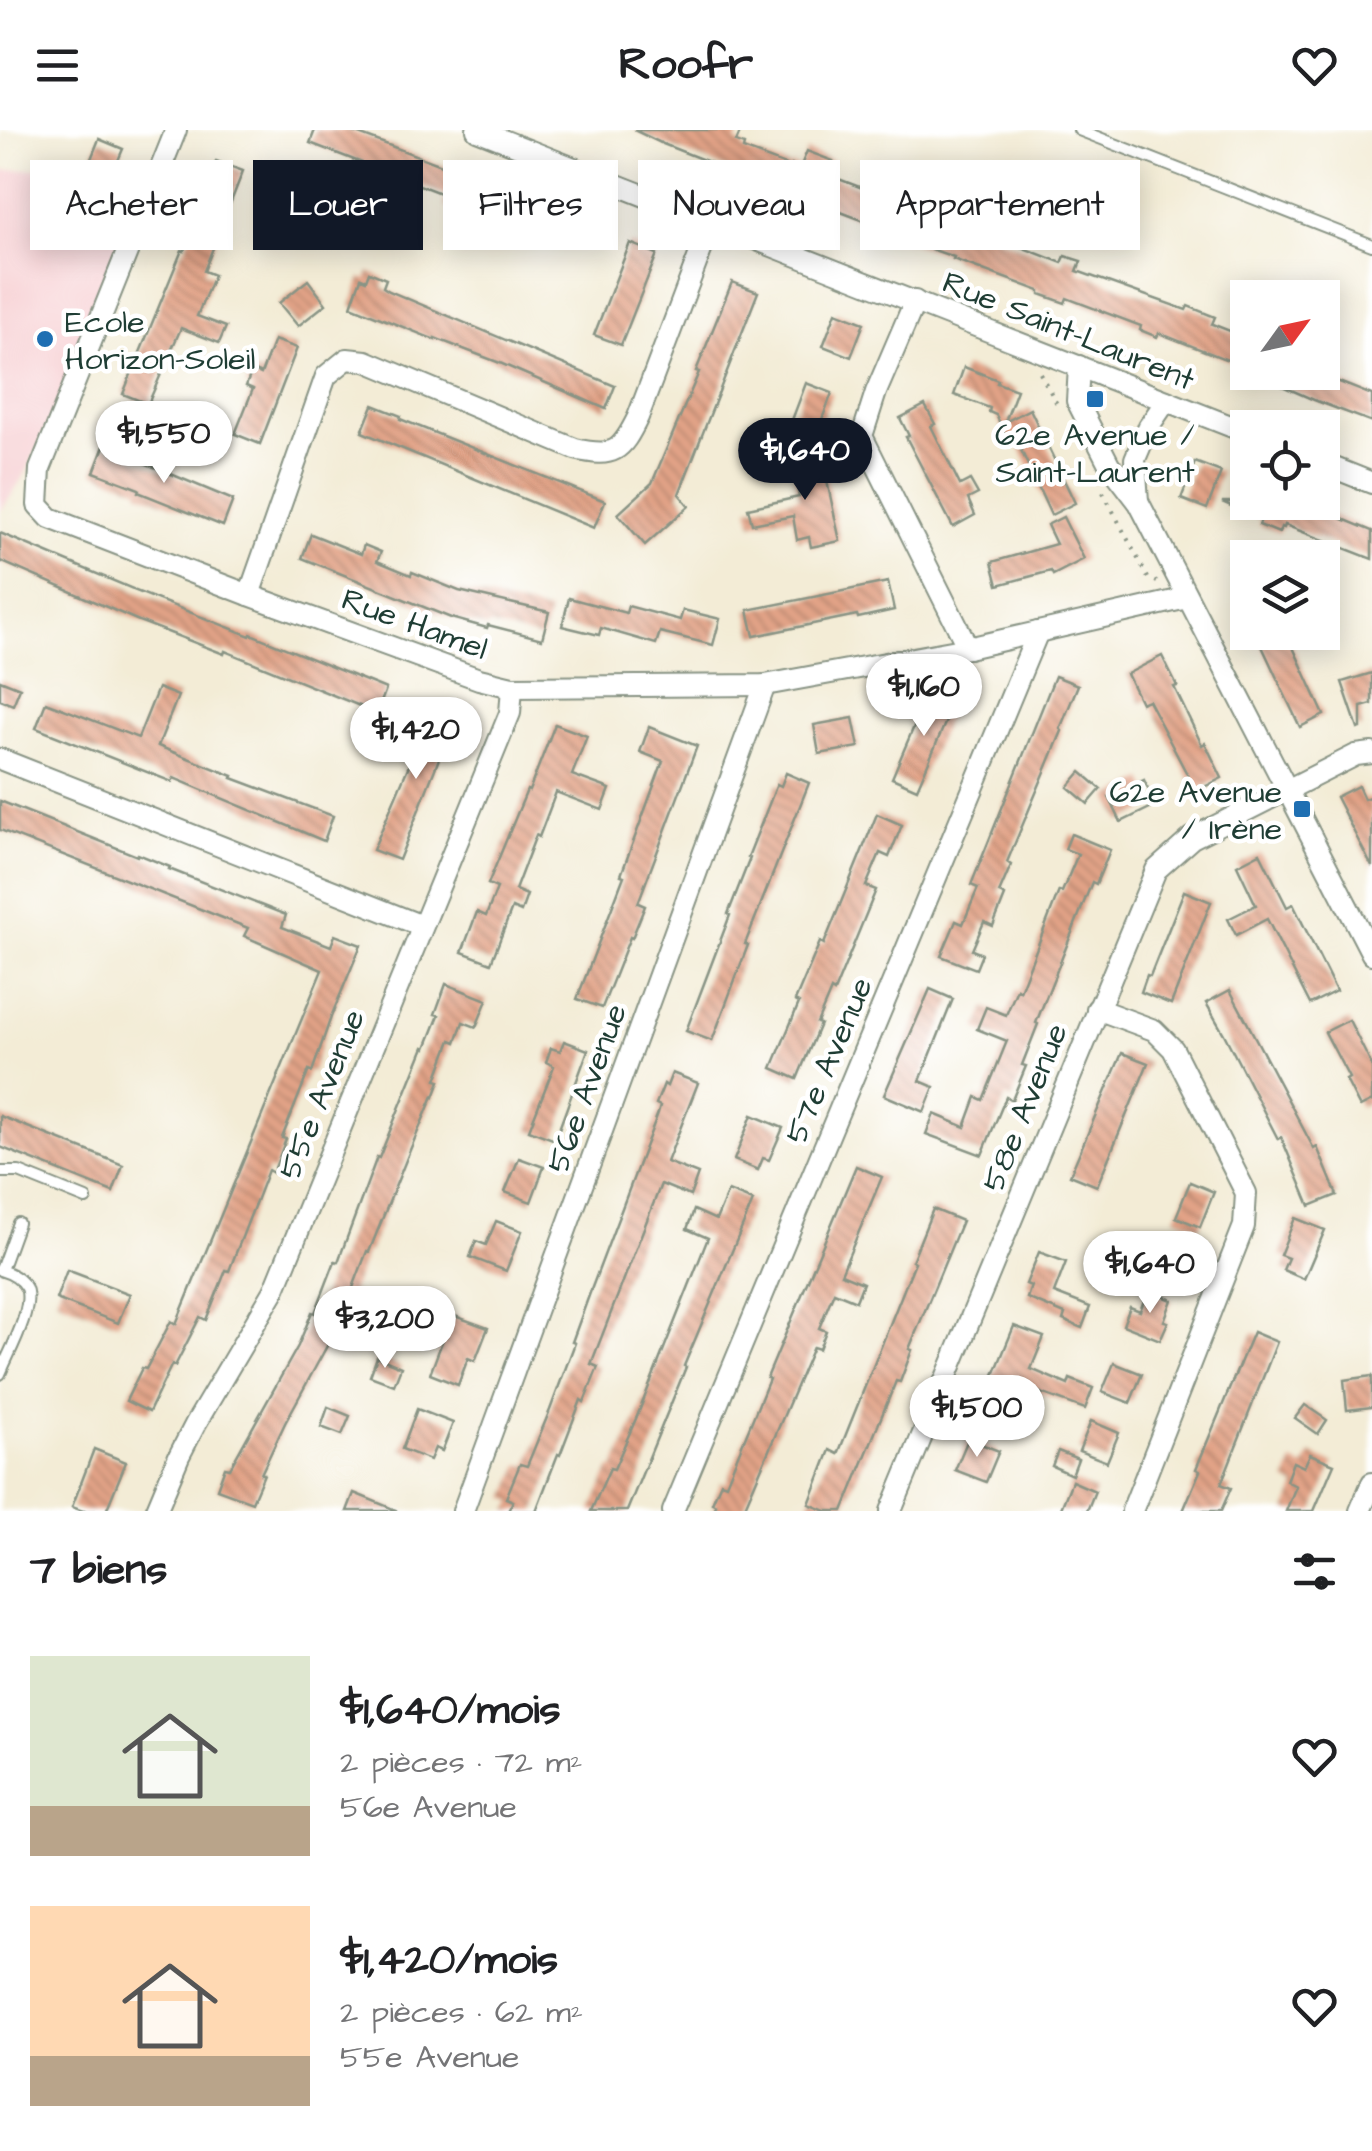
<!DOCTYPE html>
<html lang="fr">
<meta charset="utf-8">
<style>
body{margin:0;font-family:"Architects Daughter",sans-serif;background:#f6f6f6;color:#202124;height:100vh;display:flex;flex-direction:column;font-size:38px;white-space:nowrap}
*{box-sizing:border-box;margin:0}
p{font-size:32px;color:#757577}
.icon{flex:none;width:55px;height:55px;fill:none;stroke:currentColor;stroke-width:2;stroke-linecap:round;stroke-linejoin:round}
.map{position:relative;height:1381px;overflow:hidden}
.details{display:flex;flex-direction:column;background:#fff;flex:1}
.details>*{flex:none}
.guide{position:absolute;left:30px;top:30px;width:1312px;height:90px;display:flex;gap:20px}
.needle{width:65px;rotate:57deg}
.buttons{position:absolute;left:1230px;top:150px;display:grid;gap:20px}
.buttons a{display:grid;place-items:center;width:110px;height:110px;border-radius:0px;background:#fff;box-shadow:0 5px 25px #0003;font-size:50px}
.price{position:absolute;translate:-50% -85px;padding:0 22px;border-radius:35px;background:#fff;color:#222;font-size:32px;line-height:65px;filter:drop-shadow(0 2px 5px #0008)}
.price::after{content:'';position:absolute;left:50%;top:60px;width:30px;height:22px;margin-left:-15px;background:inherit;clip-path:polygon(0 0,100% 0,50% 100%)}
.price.on{background:#111827;color:#fff}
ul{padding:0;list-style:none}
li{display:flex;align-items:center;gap:30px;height:250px;padding:0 30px}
li span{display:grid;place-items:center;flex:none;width:280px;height:200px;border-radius:0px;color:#555}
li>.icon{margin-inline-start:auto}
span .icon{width:120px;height:120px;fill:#fffc;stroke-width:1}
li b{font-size:42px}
h2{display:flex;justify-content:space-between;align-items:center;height:120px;padding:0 30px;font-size:42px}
.chip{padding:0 35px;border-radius:0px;background:#fff;box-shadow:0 5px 25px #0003;font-size:35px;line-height:90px}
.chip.on{background:#111827;color:#fff}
header{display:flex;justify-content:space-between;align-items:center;height:130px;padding:0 30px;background:#fff;font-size:45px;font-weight:700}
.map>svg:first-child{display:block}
.built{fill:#f7cfd2}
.building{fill:url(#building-back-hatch)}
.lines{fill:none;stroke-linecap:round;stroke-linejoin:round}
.service-casing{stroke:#899485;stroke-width:14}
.minor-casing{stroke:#899485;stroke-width:24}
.path{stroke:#899485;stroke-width:4;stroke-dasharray:2.5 8;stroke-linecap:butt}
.service{stroke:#fff;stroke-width:10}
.minor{stroke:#fff;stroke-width:20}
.poi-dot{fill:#1f6fb2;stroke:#fff;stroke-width:4}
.labels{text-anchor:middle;stroke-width:9;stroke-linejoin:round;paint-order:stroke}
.poi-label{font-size:32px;fill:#1f3d34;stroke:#fff;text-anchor:start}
.street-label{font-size:32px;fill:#1f3d34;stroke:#fff}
</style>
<header><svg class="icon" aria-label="menu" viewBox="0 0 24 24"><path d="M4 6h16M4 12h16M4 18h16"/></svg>Roofr<svg class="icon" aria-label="heart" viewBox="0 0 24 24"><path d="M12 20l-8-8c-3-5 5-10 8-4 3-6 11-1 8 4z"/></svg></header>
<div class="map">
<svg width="1372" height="1381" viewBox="0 0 1372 1381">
<defs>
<pattern id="building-back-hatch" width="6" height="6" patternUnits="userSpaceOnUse" patternTransform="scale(2.5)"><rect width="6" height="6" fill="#e2a387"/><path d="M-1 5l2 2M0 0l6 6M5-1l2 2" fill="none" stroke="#b7866f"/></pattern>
</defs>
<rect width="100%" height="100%" fill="#fff"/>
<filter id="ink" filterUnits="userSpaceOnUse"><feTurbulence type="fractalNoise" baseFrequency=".01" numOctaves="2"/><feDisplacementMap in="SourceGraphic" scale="20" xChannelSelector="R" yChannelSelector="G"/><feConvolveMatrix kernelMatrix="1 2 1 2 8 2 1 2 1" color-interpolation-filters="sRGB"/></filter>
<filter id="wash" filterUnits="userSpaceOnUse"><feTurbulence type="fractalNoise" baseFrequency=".0048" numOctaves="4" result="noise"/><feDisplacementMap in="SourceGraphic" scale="40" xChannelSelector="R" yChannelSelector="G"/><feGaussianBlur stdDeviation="2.25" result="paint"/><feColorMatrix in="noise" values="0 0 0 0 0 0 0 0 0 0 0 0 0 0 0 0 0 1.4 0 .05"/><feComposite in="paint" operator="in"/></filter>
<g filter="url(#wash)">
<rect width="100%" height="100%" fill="#f3ecd6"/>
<path class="built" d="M 43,38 L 153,76 L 27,341 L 0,382 L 0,41 Z"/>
<g id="blocks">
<g class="building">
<path d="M 315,0 L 348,0 L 581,87 L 571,114 L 462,72 L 458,81 L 444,76 L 448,66 L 310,13 Z"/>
<path d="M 634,0 L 741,0 L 736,12 L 744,15 L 743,19 L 791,37 L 792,35 L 800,38 L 807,21 L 833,31 L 828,45 L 873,62 L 872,67 L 923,86 L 924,82 L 966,98 L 968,93 L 988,101 L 987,104 L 1062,133 L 1065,126 L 1081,131 L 1077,141 L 1186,180 L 1188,176 L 1215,187 L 1212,194 L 1248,208 L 1248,238 L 1159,203 L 1157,207 L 1140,200 L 1141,196 L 1067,168 L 1065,173 L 1040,164 L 1040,161 L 953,129 L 954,127 L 865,96 L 867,92 L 812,71 L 811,74 L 782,63 L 783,61 L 663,14 Z"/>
<path d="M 99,9 L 123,19 L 108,54 L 85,44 Z"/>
<path d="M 216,31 L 243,41 L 204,141 L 214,145 L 197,186 L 226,197 L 219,213 L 181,198 L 148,274 L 123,264 L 182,120 L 184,121 L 207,64 L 204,62 Z"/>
<path d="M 630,113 L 657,124 L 621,215 L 594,205 Z"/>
<path d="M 369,142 L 386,149 L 383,157 L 389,161 L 615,256 L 606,279 L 500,233 L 435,208 L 435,210 L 351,176 L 361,148 L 366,150 Z"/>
<path d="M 308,150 L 326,174 L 298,196 L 279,173 Z"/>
<path d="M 732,152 L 758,162 L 679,364 L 689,376 L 645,415 L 618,384 L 652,353 L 699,242 L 696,241 Z"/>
<path d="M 836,182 L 864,193 L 851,227 L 823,216 Z"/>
<path d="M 274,210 L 297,218 L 260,314 L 235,304 L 253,259 L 246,256 L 252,240 L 261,244 Z"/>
<path d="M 964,237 L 998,250 L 997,253 L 1017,260 L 1005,292 L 1030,279 L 1075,373 L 1051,385 L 1015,307 L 1008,310 L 996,285 L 989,282 L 990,278 L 954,265 Z"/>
<path d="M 1250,242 L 1314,242 L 1372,265 L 1372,292 L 1314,270 Z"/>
<path d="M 806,253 L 832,263 L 818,300 L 792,290 Z"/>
<path d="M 373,275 L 401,286 L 400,289 L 605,371 L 594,398 L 362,302 Z"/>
<path d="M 925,275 L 935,294 L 931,296 L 960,355 L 970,350 L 978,364 L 968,369 L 975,385 L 953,397 L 906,307 L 909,306 L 900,288 Z"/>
<path d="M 104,316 L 233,370 L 223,396 L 138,362 L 139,359 L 94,342 Z"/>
<path d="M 820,319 L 840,411 L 811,417 L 809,407 L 797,410 L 793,386 L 752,394 L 748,378 L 799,367 L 790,326 Z"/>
<path d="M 1195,332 L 1221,342 L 1207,379 L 1181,369 Z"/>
<path d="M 1222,372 L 1302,372 L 1372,401 L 1372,429 L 1285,395 L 1284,398 L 1281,397 L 1279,403 L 1259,395 L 1261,389 Z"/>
<path d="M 1063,387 L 1084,429 L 1053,445 L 1051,441 L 998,455 L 992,432 L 1056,414 L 1047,395 Z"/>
<path d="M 0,403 L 133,459 L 133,460 L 250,506 L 251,504 L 386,559 L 377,583 L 225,521 L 224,524 L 139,491 L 0,431 Z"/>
<path d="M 311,404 L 361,424 L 364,415 L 381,422 L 377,431 L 411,445 L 412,442 L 459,461 L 549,482 L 542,509 L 488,495 L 487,498 L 451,488 L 302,428 Z"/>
<path d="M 888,452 L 894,480 L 858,488 L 857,485 L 754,506 L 748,480 Z"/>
<path d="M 569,468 L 626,483 L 628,476 L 680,490 L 683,480 L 720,489 L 713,515 L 660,502 L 656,514 L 601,498 L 599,505 L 562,496 Z"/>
<path d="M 1278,502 L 1286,502 L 1324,585 L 1300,597 L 1260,512 Z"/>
<path d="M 1162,526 L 1177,556 L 1174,557 L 1202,615 L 1205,613 L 1222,648 L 1196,661 L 1148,570 L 1141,573 L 1127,544 Z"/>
<path d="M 1372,543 L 1372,574 L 1361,577 L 1361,598 L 1358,599 L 1342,552 Z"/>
<path d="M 1055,546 L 1078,555 L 1060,599 L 1062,601 L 1007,732 L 1011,735 L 999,763 L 1005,766 L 993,796 L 984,792 L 972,820 L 982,824 L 976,839 L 966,835 L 966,836 L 941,826 L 956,791 L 963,794 L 978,758 L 971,755 Z"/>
<path d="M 0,550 L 20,558 L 13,575 L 0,570 Z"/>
<path d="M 158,558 L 178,566 L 158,616 L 233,646 L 232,648 L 333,686 L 324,711 L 174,648 L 172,652 L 36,598 L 46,572 L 138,608 Z"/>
<path d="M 930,559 L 955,570 L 917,659 L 892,648 Z"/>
<path d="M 434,576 L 461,587 L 447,622 L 442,621 L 399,730 L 373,720 Z"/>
<path d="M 853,588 L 859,617 L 819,624 L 814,595 Z"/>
<path d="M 555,594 L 587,606 L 572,645 L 610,659 L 602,680 L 556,662 L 539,707 L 536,705 L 515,760 L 527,765 L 521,782 L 512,778 L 491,833 L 462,822 L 477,782 L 486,786 L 497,758 L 488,754 L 527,660 L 529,661 Z"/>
<path d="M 649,597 L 697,616 L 638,773 L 645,776 L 632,808 L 630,807 L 602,878 L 577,869 L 624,746 L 621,745 L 663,631 L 640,622 Z"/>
<path d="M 1081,642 L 1101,659 L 1088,674 L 1068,657 Z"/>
<path d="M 786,643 L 809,653 L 745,814 L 748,815 L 712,911 L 686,901 L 730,785 L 728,784 L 750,728 L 748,727 L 777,654 L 781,656 Z"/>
<path d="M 1144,650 L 1156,675 L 1121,692 L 1109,667 Z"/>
<path d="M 1358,656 L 1364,669 L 1372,666 L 1372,737 L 1336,667 Z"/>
<path d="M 0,671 L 137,726 L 138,724 L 170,737 L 169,739 L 286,785 L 282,797 L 331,816 L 335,805 L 361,815 L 331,887 L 312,942 L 309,940 L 282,1008 L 286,1009 L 273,1043 L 268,1040 L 229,1141 L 226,1140 L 206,1190 L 200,1187 L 175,1236 L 172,1234 L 149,1282 L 126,1271 L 142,1238 L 146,1239 L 171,1191 L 176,1194 L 322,840 L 244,806 L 248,798 L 228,790 L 0,700 Z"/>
<path d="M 877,684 L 902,695 L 889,727 L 880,723 L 866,756 L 876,760 L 834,862 L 831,860 L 817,893 L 820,894 L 797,949 L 772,938 L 799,873 L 795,871 L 820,812 L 824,814 Z"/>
<path d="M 1071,704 L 1110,720 L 1096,754 L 1092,752 L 1036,893 L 1038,894 L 1022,935 L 1026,936 L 1012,970 L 1006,967 L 982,1025 L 926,1004 L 934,984 L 965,997 L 976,967 L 983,970 L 1007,911 L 977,899 L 986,877 L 1006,885 L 1017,859 L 1020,861 L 1059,761 L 1062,762 L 1078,724 L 1065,719 Z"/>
<path d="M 1260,723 L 1287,777 L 1293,774 L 1336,861 L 1310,874 L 1267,789 L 1236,805 L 1228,789 L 1256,775 L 1237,735 Z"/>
<path d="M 1184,761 L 1211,772 L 1171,874 L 1141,862 L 1147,845 L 1150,846 Z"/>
<path d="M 446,854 L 487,870 L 476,897 L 463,892 L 456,912 L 451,910 L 436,950 L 440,951 L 434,967 L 433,966 L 410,1020 L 369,1122 L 367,1121 L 340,1192 L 285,1293 L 261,1344 L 264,1344 L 252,1372 L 217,1359 L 225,1337 L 230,1338 L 298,1216 L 312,1182 L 315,1183 L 335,1131 L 338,1132 L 377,1027 L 379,1028 L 424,917 L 426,918 L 439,885 L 435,884 Z"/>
<path d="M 930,859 L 953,869 L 920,951 L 934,957 L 924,982 L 884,965 Z"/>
<path d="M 1230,860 L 1314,1019 L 1317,1017 L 1337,1065 L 1310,1076 L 1281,1007 L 1278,1009 L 1224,904 L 1206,873 Z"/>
<path d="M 1349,890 L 1372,936 L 1372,971 L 1360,977 L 1346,950 L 1349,948 L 1325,902 Z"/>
<path d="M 564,911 L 588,920 L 555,1010 L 529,1000 L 554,936 L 546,932 L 551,918 L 560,921 Z"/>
<path d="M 1122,923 L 1148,933 L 1097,1056 L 1070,1045 Z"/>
<path d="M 672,943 L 698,953 L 667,1032 L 698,1044 L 690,1066 L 661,1054 L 591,1234 L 598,1237 L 584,1272 L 581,1270 L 560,1325 L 558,1324 L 536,1381 L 508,1381 L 513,1371 L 506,1368 L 520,1334 L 527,1336 L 550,1280 L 575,1213 L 572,1212 L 591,1160 L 658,983 L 660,976 L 656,974 L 664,954 L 667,956 Z"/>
<path d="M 752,985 L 783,998 L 769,1030 L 763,1028 L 758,1040 L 734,1030 Z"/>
<path d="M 0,986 L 123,1035 L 113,1062 L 0,1017 Z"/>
<path d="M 519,1028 L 544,1037 L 531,1072 L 505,1062 Z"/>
<path d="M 856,1036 L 882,1047 L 841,1144 L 863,1153 L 856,1171 L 834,1162 L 819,1198 L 826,1201 L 819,1219 L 813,1217 L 743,1381 L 714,1381 L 716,1375 L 712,1373 L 721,1352 L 726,1354 L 769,1249 L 767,1248 Z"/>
<path d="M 1190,1052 L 1214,1062 L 1200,1097 L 1176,1087 Z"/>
<path d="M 728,1061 L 753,1071 L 684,1236 L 686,1237 L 627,1381 L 591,1381 L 610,1338 L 614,1339 L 638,1284 L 708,1108 L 687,1099 L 694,1080 L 716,1090 Z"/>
<path d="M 933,1079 L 962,1091 L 909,1219 L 912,1220 L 900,1252 L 896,1251 L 843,1381 L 826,1381 L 809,1374 L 830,1320 L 838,1324 L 915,1132 L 912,1131 Z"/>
<path d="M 1295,1088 L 1325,1100 L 1304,1149 L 1283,1140 L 1288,1128 L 1280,1125 Z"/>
<path d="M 496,1091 L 522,1101 L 506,1141 L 470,1127 L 476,1111 L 486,1115 Z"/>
<path d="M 1039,1122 L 1066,1132 L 1054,1163 L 1090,1177 L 1082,1198 L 1063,1190 L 1065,1184 L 1027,1168 L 1031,1156 L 1026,1154 Z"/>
<path d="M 67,1140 L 130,1164 L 118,1193 L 56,1169 Z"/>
<path d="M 1148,1160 L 1172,1170 L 1164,1191 L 1168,1192 L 1160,1210 L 1123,1195 L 1130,1177 L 1140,1181 Z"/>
<path d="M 452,1185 L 488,1198 L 475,1231 L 468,1228 L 458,1255 L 430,1244 Z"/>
<path d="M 1014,1196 L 1044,1207 L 1031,1239 L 1068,1255 L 1070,1249 L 1093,1258 L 1085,1279 L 1022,1256 L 1007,1290 L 980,1279 Z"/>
<path d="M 1253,1202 L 1277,1212 L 1221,1354 L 1231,1358 L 1221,1381 L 1183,1381 L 1200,1341 L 1196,1339 Z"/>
<path d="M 377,1227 L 401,1237 L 394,1255 L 370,1246 Z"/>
<path d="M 1114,1233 L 1142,1244 L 1130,1273 L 1102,1262 Z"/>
<path d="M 1372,1246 L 1372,1277 L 1347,1280 L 1344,1250 Z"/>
<path d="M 1305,1275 L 1327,1290 L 1318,1304 L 1295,1288 Z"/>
<path d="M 328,1277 L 350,1286 L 342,1305 L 321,1297 Z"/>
<path d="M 417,1279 L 453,1293 L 442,1321 L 435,1318 L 430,1330 L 402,1319 Z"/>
<path d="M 1091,1291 L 1119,1303 L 1107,1332 L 1079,1321 Z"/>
<path d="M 968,1309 L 999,1321 L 986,1352 L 955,1340 Z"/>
<path d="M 94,1319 L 126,1332 L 106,1381 L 83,1381 L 72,1377 Z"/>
<path d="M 1058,1321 L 1078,1329 L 1072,1345 L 1052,1336 Z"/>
<path d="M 1310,1324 L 1334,1334 L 1314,1381 L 1286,1381 L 1296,1356 L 1286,1351 L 1293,1332 L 1304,1337 Z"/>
<path d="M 1072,1351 L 1095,1361 L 1087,1381 L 1060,1381 Z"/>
<path d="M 354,1363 L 396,1380 L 396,1381 L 347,1381 Z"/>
</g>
</g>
</g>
<g filter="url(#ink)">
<use href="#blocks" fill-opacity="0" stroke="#899485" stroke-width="2.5"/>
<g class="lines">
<g class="service-casing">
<g id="service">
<path d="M 1079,0 L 1372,115"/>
<path d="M 0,1042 L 19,1042 L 86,1069"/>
<path d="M 0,1140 C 10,1143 21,1148 26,1158 C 34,1179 8,1224 0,1244"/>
<path d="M 1,1140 L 18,1093"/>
</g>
</g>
<g class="minor-casing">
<g id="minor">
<path d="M 176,0 L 40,339 L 38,375 L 50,388 L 249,465 L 479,549 L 512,557 L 765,555 L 968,518 L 1187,468"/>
<path d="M 477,0 L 1248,303"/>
<path d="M 915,171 L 876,262 L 862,306 L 968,518"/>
<path d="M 1079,236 L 1077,271 L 1109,334 L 1139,373 L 1372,824"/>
<path d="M 1322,333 L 1372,353"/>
<path d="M 1138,371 L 1135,329 L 1149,296 L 1166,271"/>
<path d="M 249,465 L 326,246 L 347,229 L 366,231 L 575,319 C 614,328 621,322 638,287 L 711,94"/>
<path d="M 0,629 L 422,796"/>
<path d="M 1097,879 L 1154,900 L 1173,919 L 1246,1063 L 1244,1096 L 1132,1381"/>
<path d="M 156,1381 L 179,1326 L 196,1293 L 274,1161 L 510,583 L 512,557"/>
<path d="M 463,1381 L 765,555"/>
<path d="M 673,1381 L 1038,502"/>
<path d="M 891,1381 L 1156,740 L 1192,708 L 1356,625 L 1372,623"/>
<path d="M 1360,1381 L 1372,1353"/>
</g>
</g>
<g class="path">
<path d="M 1040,243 L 1057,274"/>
<path d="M 1103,362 L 1148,448 L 1157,452"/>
</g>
<use href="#service" class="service"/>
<use href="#minor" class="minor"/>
</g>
</g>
<g class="poi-dot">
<circle cx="45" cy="209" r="10"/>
<rect x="1085" y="259" width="20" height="20" rx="5"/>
<rect x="1292" y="669" width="20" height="20" rx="5"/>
</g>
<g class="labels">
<g class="poi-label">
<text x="65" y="202">Ecole<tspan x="65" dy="37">Horizon-Soleil</tspan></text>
<text x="1095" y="315" text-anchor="middle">62e Avenue /<tspan x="1095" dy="37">Saint-Laurent</tspan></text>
<text x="1282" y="672" text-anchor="end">62e Avenue<tspan x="1282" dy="37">/ Irène</tspan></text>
</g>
<g class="street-label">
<text transform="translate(1069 200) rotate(22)" y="11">Rue Saint-Laurent</text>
<text transform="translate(415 493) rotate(20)" y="11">Rue Hamel</text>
<text transform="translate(828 930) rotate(-67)" y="11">57e Avenue</text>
<text transform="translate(586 958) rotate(-70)" y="11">56e Avenue</text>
<text transform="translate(321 964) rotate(-68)" y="11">55e Avenue</text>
<text transform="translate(1024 977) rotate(-68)" y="11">58e Avenue</text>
</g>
</g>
</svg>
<div class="buttons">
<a><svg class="needle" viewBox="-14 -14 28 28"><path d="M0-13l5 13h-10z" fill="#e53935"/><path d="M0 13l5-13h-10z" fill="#757577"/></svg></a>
<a><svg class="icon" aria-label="locate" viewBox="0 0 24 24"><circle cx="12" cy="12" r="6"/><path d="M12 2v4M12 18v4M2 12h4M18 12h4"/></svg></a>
<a><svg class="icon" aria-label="layers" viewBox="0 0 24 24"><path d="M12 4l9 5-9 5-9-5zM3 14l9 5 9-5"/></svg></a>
</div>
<b class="price" style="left:164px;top:356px">$1,550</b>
<b class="price on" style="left:805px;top:373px">$1,640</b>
<b class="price" style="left:924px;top:609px">$1,160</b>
<b class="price" style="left:416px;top:652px">$1,420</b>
<b class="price" style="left:1150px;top:1186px">$1,640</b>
<b class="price" style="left:385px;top:1241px">$3,200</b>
<b class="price" style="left:977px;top:1330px">$1,500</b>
<div class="guide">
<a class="chip">Acheter</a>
<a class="chip on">Louer</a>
<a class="chip">Filtres</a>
<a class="chip">Nouveau</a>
<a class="chip">Appartement</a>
</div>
</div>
<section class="details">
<h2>7 biens<svg class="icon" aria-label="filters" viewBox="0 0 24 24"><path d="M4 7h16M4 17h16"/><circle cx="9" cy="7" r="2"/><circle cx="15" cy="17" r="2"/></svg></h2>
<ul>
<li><span style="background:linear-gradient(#dfe7d0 75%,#b9a48a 0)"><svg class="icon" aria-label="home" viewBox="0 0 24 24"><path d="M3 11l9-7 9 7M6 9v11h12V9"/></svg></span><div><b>$1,640/mois</b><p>2 pièces · 72 m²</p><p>56e Avenue</p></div><svg class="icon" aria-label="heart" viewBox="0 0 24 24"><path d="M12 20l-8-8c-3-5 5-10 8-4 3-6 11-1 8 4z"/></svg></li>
<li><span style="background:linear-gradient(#ffd9b3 75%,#b9a48a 0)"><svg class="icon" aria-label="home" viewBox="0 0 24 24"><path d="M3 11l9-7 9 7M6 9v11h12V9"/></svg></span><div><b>$1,420/mois</b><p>2 pièces · 62 m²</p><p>55e Avenue</p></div><svg class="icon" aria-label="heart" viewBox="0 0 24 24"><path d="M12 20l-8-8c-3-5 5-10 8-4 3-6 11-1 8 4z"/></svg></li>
</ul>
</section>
